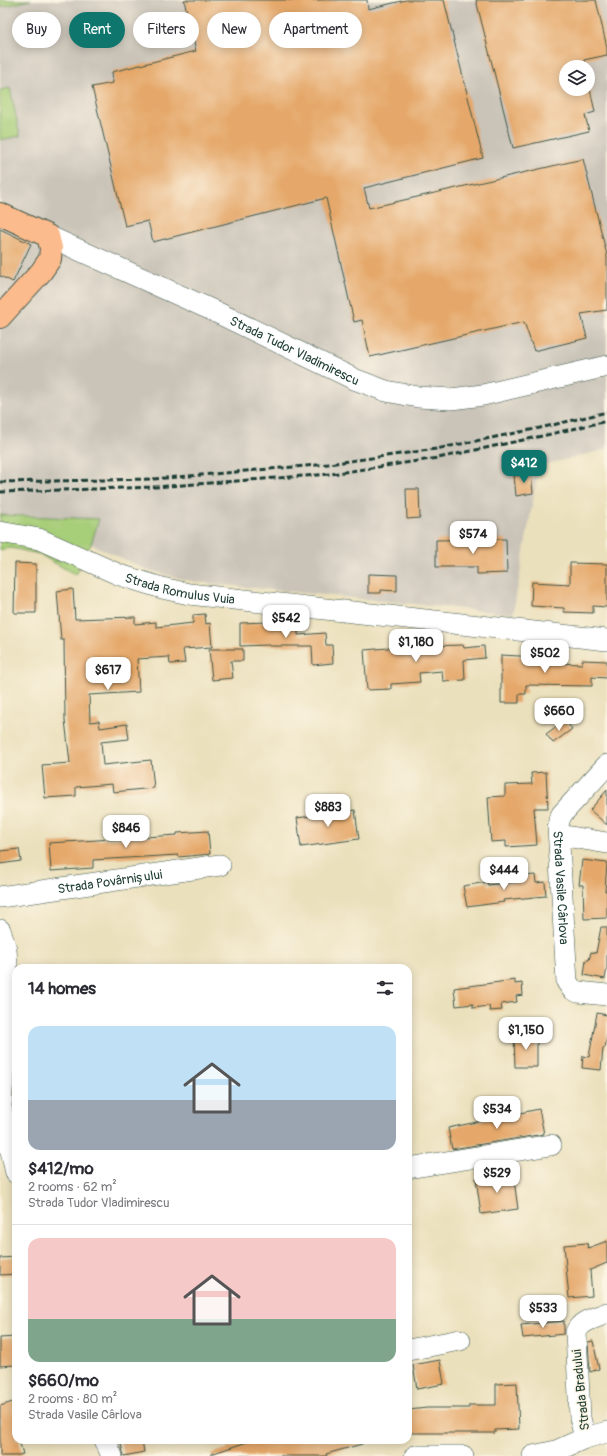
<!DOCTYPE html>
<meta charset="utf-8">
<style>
body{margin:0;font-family:Pangolin,sans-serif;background:#f7f7f7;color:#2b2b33;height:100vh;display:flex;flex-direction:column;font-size:15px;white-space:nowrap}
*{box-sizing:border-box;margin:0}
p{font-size:13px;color:#7c7c81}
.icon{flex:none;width:22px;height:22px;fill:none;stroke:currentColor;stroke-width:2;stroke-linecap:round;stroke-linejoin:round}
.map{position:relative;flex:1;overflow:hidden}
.details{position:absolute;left:12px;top:964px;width:400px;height:480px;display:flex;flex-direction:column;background:#fff;border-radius:12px;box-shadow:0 2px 10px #0003}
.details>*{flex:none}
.banner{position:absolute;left:12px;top:12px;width:400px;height:36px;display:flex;gap:8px}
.buttons{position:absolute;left:559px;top:60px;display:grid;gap:8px}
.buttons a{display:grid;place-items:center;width:36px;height:36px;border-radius:50%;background:#fff;box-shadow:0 2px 10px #0003;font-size:20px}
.price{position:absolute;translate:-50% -34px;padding:0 9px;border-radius:8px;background:#fff;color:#222;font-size:13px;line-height:26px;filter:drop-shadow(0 1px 2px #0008)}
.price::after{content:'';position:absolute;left:50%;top:24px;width:12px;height:9px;margin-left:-6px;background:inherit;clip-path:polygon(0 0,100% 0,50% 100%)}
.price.current{background:#0f766e;color:#fff}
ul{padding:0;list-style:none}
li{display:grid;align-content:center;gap:8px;height:212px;padding:0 16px}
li+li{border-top:1px solid #e1e1e2}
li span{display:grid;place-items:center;height:124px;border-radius:12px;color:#555}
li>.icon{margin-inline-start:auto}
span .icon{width:72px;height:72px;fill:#fffc;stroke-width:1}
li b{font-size:17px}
h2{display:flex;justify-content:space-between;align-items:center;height:48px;padding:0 16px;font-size:17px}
.pill{padding:0 14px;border-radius:18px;background:#fff;box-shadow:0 2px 10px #0003;font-size:14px;line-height:36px}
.pill.current{background:#0f766e;color:#fff}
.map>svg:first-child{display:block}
.industrial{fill:#c9c3b8;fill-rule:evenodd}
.green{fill:#a7ce79;stroke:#638656}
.building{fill:#e5a86b}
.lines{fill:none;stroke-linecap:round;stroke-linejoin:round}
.minor-casing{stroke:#3e5548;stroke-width:22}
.major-casing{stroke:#3e5548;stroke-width:24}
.minor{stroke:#fff;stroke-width:21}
.major{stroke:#fbbb8c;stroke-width:22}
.rail{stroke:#1f3d34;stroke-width:3;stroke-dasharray:6 3;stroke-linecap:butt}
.labels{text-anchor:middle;stroke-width:3;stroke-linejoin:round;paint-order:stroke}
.street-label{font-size:13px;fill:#1f3d34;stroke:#fcf5e5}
</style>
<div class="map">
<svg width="607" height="1456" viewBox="0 0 607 1456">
<rect width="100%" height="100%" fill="#fcf5e5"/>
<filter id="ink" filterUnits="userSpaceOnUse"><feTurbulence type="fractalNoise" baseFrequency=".025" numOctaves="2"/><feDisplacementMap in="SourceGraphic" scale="8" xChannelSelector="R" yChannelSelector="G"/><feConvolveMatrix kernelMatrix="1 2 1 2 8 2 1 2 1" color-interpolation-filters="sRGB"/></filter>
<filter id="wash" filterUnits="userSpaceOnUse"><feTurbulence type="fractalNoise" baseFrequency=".012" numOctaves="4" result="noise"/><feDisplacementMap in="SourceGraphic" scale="16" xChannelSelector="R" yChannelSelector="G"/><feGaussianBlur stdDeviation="0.9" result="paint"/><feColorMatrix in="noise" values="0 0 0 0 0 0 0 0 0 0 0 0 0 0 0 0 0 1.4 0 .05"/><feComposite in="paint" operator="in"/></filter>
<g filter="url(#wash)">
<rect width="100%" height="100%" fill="#ebe0bc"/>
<path class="industrial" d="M 32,0 L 607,0 L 607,449 L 539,466 L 513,614 L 195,582 L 148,570 L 91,544 L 99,519 L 0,515 L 0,7 ZM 566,67 L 588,67 L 588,89 L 566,89 Z"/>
<g class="green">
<path d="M 0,0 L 31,0 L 0,7 Z"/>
<path d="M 10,88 L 20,136 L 0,140 L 0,90 Z"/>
<path d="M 0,515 L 99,519 L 91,544 L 76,575 L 39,554 L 11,548 L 0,550 Z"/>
</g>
<g id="blocks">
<g class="building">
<path d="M 184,0 L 367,0 L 368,9 L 406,0 L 444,0 L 483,158 L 364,188 L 369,208 L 583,159 L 607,255 L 607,310 L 581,314 L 587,338 L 534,351 L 524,322 L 370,357 L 362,320 L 354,322 L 326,198 L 153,242 L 148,221 L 125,226 L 92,87 L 113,83 L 112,72 L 196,51 Z"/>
<path d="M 476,0 L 596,0 L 607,48 L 607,55 L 584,60 L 585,67 L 566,67 L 566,89 L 588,89 L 588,80 L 595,112 L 585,115 L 589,131 L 513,148 Z"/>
<path d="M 0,229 L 31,244 L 13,282 L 0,276 Z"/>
<path d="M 531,473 L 533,493 L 516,496 L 514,476 Z"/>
<path d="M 406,489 L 419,489 L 420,518 L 407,519 Z"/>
<path d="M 506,539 L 507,573 L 477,574 L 477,567 L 436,567 L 436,540 Z"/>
<path d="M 15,563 L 36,564 L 36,613 L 14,613 Z"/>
<path d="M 570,563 L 607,564 L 607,607 L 593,606 L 593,613 L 564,612 L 564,608 L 531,606 L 532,582 L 570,584 Z"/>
<path d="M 368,574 L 397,575 L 397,591 L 381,590 L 381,593 L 368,593 Z"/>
<path d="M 73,589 L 75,619 L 135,617 L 135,624 L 156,622 L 156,627 L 193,623 L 193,615 L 205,614 L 206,624 L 210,623 L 212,647 L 183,649 L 185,663 L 170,664 L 169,657 L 137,659 L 139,692 L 89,695 L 90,722 L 99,721 L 100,728 L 127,724 L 129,739 L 101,742 L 103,765 L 151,760 L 154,788 L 113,792 L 112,784 L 76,787 L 76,796 L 45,798 L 42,765 L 70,763 L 65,720 L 64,640 L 61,640 L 57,591 Z"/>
<path d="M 268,622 L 269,624 L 298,624 L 298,635 L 325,633 L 326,645 L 332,645 L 333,663 L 313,665 L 312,646 L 269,646 L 269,645 L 240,646 L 240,623 Z"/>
<path d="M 416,636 L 417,641 L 429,641 L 430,646 L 463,645 L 464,648 L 484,646 L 485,658 L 464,660 L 465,680 L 443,681 L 442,671 L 419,673 L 420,682 L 391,684 L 391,689 L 367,690 L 364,650 L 400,647 L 399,637 Z"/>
<path d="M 209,649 L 243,649 L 243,661 L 231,661 L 233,678 L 212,680 Z"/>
<path d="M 501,655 L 556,658 L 556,663 L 582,664 L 582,660 L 607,661 L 607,678 L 592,677 L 592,686 L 526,685 L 526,694 L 519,694 L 519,703 L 501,703 Z"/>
<path d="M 565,720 L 572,729 L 553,743 L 546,734 Z"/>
<path d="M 546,772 L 548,808 L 534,808 L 537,845 L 506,847 L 506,841 L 491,842 L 488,797 L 505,796 L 505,785 L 532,784 L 531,773 Z"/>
<path d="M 607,790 L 607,825 L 590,810 Z"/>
<path d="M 355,810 L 359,839 L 301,847 L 297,818 Z"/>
<path d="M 208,831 L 210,854 L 179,857 L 178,855 L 93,860 L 93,868 L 51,871 L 49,843 L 177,835 L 177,833 Z"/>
<path d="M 19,849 L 21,861 L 0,864 L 0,851 Z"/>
<path d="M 582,860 L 607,863 L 605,891 L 607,891 L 607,918 L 584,919 L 583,885 L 579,885 Z"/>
<path d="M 535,875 L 536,883 L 545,882 L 546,896 L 503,900 L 504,902 L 467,907 L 463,886 L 487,882 L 488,885 L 515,882 L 514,877 Z"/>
<path d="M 601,927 L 607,927 L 607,968 L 605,979 L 584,975 L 586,960 L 589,960 L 591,952 L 596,953 Z"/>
<path d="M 515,980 L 515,984 L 522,983 L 523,995 L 516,996 L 517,1002 L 501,1004 L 502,1010 L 490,1011 L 489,1006 L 473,1008 L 473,1004 L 456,1006 L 454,988 Z"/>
<path d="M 597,1013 L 607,1015 L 607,1037 L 605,1048 L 603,1048 L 601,1070 L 582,1068 L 583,1056 L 589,1057 Z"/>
<path d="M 514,1035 L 537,1035 L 537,1067 L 515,1067 Z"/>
<path d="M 539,1109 L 544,1134 L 452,1149 L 448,1128 Z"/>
<path d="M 513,1173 L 518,1209 L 481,1214 L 476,1178 Z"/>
<path d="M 607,1241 L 607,1263 L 590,1270 L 592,1296 L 569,1298 L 564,1245 L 587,1243 L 588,1248 Z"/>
<path d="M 16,1257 L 16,1274 L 0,1275 L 0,1258 Z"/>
<path d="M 564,1321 L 564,1334 L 523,1338 L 521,1325 Z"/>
<path d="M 16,1337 L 16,1365 L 0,1366 L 0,1338 Z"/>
<path d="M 593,1341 L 599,1369 L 590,1372 L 588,1342 Z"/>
<path d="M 440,1360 L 444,1384 L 417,1389 L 413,1365 Z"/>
<path d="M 517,1383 L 519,1429 L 495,1430 L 495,1433 L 408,1433 L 408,1410 L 427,1408 L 469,1408 L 469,1405 L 496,1405 L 496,1384 Z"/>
<path d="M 16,1401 L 16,1440 L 19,1440 L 23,1454 L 15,1456 L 0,1456 L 0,1406 Z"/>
<path d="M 120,1440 L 142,1440 L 144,1452 L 124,1456 Z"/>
<path d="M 253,1440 L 362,1440 L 362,1444 L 326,1454 L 327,1456 L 212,1456 L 211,1454 Z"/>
</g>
</g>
</g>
<g filter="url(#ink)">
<use href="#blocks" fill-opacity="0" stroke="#3e5548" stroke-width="1"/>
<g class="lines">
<g class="minor-casing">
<g id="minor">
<path id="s1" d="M 48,236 L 214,311 L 354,379 L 386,391 L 418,397 L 451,399 L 483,395 L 607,366"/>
<path id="s2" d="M 0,532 L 39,539 L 120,575 L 162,588 L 189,594 L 607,640"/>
<path id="s3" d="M 607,765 L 562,814 L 559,820 L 558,827 L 567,982 L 572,989 L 578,992 L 607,995"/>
<path d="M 559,835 L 607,843"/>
<path id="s4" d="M 0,897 L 220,865"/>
<path d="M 0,930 L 6,949 L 7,964 L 6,1034 L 1,1107 L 16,1173"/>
<path d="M 408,1168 L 551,1145"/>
<path d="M 408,1350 L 460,1340"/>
<path d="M 585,1438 L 580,1418 L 576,1332 C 581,1320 596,1318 607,1313"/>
<path d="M 105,1440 L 112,1456"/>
<path d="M 415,1456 L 463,1456"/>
<path d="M 533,1456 L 556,1451 L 585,1438 L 607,1432"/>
</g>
</g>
<g class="major-casing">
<path id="major" d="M 0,214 L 48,236 L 51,248 L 50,259 L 41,272 L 0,317"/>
</g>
<use href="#minor" class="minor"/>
<use href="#major" class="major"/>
<g class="rail">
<path d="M 0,482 L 154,479 L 328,464 L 436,449 L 540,428 L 607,412"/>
<path d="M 0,492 L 155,487 L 331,474 L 438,458 L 542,436 L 607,421"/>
</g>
</g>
</g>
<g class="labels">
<g class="street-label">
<text dy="5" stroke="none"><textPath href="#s1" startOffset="272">Strada Tudor Vladimirescu</textPath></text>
<text dy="5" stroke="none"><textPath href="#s2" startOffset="190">Strada Romulus Vuia</textPath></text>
<text dy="5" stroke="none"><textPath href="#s4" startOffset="111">Strada Povârnișului</textPath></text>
<text dy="5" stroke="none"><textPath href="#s3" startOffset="141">Strada Vasile Cârlova</textPath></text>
<text transform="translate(580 1390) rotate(-96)" y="5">Strada Bradului</text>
</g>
</g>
</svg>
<div class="buttons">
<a><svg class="icon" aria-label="layers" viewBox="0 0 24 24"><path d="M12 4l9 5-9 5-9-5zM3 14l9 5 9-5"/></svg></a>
</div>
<b class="price current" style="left:524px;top:484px">$412</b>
<b class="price" style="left:473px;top:555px">$574</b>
<b class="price" style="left:286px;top:639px">$542</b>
<b class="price" style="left:416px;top:663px">$1,180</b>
<b class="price" style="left:545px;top:674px">$502</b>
<b class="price" style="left:108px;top:691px">$617</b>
<b class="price" style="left:559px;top:732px">$660</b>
<b class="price" style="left:328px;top:828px">$883</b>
<b class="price" style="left:126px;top:849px">$846</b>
<b class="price" style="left:504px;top:891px">$444</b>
<b class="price" style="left:526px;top:1051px">$1,150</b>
<b class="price" style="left:497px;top:1130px">$534</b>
<b class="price" style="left:497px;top:1194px">$529</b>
<b class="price" style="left:543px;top:1329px">$533</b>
<div class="banner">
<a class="pill">Buy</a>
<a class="pill current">Rent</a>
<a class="pill">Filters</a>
<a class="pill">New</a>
<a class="pill">Apartment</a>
</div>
<section class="details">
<h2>14 homes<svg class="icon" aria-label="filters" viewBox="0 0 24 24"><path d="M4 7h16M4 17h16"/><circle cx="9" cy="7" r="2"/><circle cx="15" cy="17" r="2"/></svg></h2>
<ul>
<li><span style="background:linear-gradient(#bfe0f5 60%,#9aa5b1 0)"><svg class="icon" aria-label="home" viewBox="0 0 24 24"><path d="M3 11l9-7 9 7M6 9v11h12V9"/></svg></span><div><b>$412/mo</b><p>2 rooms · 62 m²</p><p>Strada Tudor Vladimirescu</p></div></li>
<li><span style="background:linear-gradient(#f6c9c9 65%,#7fa58c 0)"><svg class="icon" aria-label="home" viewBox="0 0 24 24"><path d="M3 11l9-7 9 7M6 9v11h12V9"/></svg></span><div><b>$660/mo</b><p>2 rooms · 80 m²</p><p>Strada Vasile Cârlova</p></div></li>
</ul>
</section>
</div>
